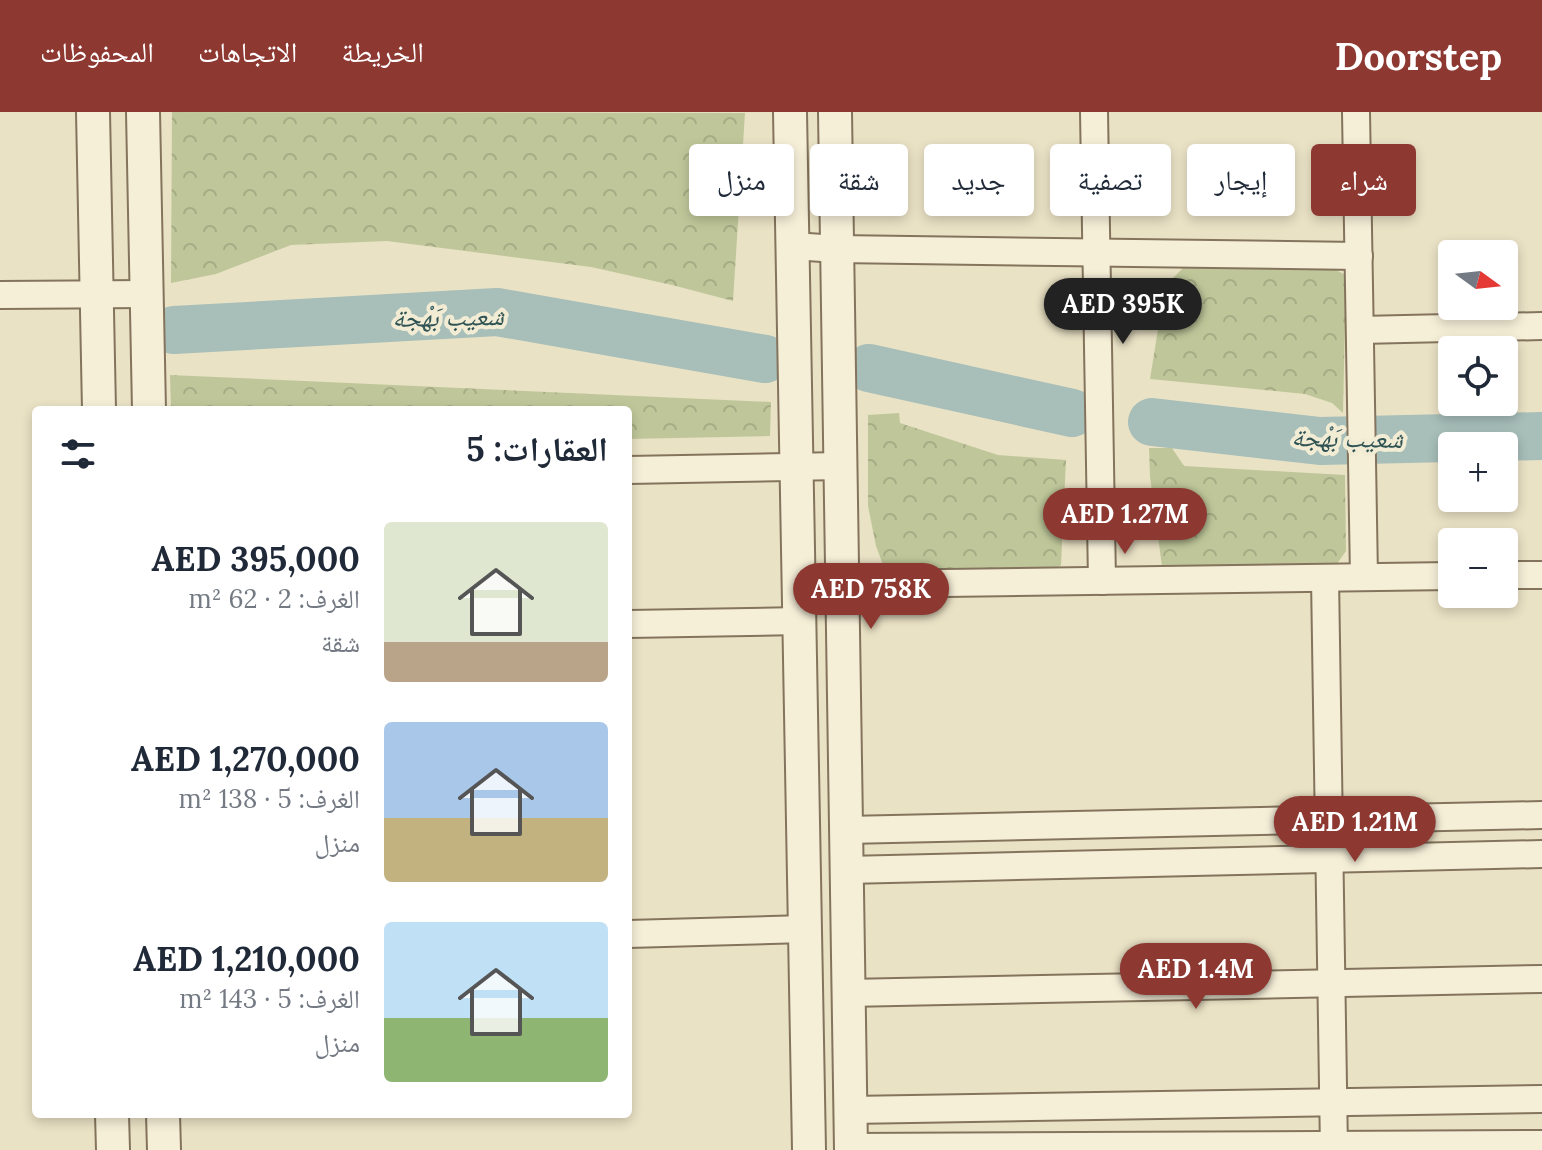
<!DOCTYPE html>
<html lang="ar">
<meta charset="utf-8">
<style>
body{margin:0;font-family:Lora,"Noto Naskh Arabic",serif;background:#f6f6f7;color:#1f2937;direction:rtl;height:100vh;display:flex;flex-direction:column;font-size:30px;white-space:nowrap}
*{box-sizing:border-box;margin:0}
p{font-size:26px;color:#747a83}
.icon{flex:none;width:44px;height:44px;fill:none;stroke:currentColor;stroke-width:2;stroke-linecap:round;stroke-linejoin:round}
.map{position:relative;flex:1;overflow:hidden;direction:ltr}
.details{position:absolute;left:32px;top:294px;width:600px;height:712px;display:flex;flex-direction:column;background:#fff;border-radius:8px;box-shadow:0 4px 12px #0003;direction:rtl}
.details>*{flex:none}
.guide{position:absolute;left:656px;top:32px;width:760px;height:72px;direction:rtl;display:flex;gap:16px}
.needle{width:52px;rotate:105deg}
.tools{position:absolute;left:1438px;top:128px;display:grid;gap:16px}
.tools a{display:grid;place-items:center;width:80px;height:80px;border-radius:8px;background:#fff;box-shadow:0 4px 12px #0003;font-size:40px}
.price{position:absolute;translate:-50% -68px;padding:0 18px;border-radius:28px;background:#8e3832;color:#fff;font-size:26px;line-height:52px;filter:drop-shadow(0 2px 4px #0008)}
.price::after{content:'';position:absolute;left:50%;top:48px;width:24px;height:18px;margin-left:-12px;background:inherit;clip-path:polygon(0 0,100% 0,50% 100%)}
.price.selected{background:#222;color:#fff}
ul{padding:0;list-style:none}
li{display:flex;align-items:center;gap:24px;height:200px;padding:0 24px}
li span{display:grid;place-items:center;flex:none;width:224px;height:160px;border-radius:8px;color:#555}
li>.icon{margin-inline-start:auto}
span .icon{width:96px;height:96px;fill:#fffc;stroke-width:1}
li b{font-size:34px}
h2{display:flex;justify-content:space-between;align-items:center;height:96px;padding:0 24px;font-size:34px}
.tag{padding:0 28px;border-radius:8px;background:#fff;box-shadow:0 4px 12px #0003;font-size:28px;line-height:72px}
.tag.selected{background:#8e3832;color:#fff}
header{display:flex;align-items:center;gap:48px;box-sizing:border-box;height:112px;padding:0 40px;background:#8e3832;color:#fff}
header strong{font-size:38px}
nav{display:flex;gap:44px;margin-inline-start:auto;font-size:28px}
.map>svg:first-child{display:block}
.park{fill:url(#park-crowns)}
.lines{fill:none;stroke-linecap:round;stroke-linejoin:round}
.river{stroke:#a7beb9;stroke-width:48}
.minor-casing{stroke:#84745d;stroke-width:30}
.tertiary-casing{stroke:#84745d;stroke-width:36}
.minor{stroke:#f6efd8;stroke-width:26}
.tertiary{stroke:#f6efd8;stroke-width:32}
.labels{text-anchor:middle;stroke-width:8;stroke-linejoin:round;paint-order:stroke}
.water-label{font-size:26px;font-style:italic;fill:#305354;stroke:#f2ecd4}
</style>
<header>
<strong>Doorstep</strong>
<nav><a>الخريطة</a><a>الاتجاهات</a><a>المحفوظات</a></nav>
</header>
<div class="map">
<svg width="1542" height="1038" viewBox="0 0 1542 1038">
<defs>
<pattern id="park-crowns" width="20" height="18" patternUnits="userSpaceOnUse" patternTransform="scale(2)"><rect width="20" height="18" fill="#bfc79a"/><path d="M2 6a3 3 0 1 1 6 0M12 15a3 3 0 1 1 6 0" fill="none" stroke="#a5ab84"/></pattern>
</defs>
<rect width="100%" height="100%" fill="#eae2c5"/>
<g class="park">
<path d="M 172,0 L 745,1 L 733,189 L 672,173 L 591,155 L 387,129 L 291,133 L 216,162 L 171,171 Z"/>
<path d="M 1183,156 L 1334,157 L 1346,163 L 1343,301 L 1332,291 L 1305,282 L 1150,267 L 1165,174 Z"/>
<path d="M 170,263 L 771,290 L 770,324 L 628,327 L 628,298 L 171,298 Z"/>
<path d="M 899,301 L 900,311 L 998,343 L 1066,348 L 1061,453 L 1056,457 L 1006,467 L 883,453 L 876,434 L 868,394 L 868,303 Z"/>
<path d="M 1149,336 L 1172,336 L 1184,354 L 1345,363 L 1346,439 L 1334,456 L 1163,462 L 1150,365 Z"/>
</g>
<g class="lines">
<g class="river">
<path d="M 174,218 L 497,200 L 765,247"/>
<path d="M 869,256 L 1072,301"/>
<path d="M 1152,310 L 1320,329 L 1542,324"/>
</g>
<g class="minor-casing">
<g id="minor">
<path d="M 1094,0 L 1102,469"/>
<path d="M 1356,0 L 1364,465"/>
<path d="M 793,134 L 837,137 L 1359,144"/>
<path d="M 0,183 L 147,182"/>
<path d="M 1360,218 L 1542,214"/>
<path d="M 628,358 L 840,354"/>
<path d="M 1504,463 L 1542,463"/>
<path d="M 1325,466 L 1334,1038"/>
<path d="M 799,473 L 1452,464"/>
<path d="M 628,512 L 800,509"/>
<path d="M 846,718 L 1542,703"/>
<path d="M 846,758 L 1542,742"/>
<path d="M 628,822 L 805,817"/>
<path d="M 848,881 L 1542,867"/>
<path d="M 850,998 L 1542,987"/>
<path d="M 851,1035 L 1542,1032"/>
</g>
</g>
<g class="tertiary-casing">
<g id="tertiary">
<path d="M 93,0 L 99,298"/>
<path d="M 143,0 L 149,298"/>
<path d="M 790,0 L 809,1038"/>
<path d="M 835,0 L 851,1038"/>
<path d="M 112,1002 L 113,1038"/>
<path d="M 163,1002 L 164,1038"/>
</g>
</g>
<use href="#minor" class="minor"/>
<use href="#tertiary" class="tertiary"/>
</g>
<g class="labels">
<g class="water-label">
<text transform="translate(448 205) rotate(-1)" y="9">شعيب بَهْجة</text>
<text transform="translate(1347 326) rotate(1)" y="9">شعيب بَهْجة</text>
</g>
</g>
</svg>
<div class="tools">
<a><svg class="needle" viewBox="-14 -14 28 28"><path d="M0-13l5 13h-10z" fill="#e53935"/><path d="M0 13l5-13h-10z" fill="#747a83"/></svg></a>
<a><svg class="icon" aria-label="locate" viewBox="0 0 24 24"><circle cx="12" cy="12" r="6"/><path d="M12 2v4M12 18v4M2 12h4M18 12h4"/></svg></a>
<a>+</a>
<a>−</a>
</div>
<b class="price selected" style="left:1123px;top:234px">AED 395K</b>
<b class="price" style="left:1125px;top:444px">AED 1.27M</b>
<b class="price" style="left:871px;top:519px">AED 758K</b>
<b class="price" style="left:1355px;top:752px">AED 1.21M</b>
<b class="price" style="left:1196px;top:899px">AED 1.4M</b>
<div class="guide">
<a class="tag selected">شراء</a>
<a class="tag">إيجار</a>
<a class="tag">تصفية</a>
<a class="tag">جديد</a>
<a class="tag">شقة</a>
<a class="tag">منزل</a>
</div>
<section class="details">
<h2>العقارات: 5<svg class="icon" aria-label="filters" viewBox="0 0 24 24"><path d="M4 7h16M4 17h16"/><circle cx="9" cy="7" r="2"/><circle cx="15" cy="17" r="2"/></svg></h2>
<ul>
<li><span style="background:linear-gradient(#dfe7d0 75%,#b9a48a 0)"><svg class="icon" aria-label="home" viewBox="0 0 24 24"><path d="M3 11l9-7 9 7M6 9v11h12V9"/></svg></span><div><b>AED 395,000</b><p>الغرف: 2 · 62 m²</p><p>شقة</p></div></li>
<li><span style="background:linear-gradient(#a9c7e8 60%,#c2b280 0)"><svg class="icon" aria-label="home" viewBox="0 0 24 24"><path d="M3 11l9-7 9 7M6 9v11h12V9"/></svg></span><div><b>AED 1,270,000</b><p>الغرف: 5 · 138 m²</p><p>منزل</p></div></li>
<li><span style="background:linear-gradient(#bfe0f5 60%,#8fb573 0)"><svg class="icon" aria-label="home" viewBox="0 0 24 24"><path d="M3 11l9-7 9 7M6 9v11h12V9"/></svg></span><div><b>AED 1,210,000</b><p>الغرف: 5 · 143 m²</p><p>منزل</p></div></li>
</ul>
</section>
</div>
